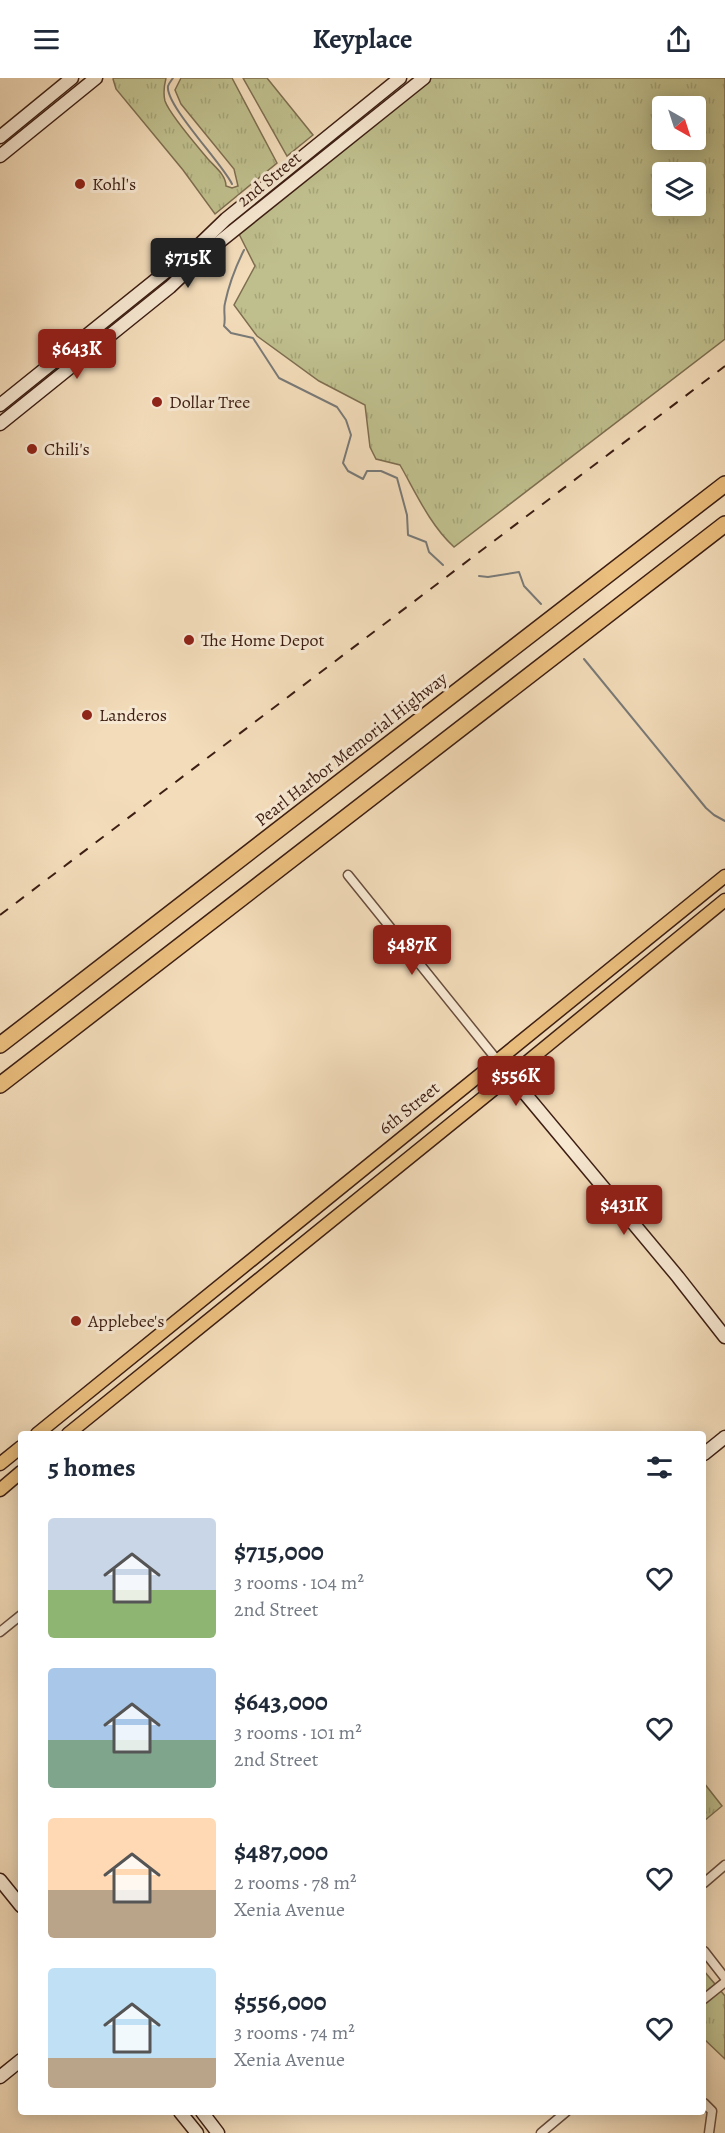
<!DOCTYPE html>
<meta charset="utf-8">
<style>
body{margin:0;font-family:Alegreya,serif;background:#f2f2f3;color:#1f2937;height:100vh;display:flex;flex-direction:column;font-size:22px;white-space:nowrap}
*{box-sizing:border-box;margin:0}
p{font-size:20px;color:#747a83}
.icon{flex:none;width:33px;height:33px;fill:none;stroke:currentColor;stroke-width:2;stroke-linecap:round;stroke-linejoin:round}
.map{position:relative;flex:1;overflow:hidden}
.sheet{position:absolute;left:18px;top:1353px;width:688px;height:684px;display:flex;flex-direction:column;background:#fff;border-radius:6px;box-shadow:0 3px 15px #0003}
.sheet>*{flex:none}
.needle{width:39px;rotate:141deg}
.buttons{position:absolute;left:652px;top:18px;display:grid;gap:12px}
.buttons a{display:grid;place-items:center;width:54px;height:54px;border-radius:6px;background:#fff;box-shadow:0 3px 15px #0003;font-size:30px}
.price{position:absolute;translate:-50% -51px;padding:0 14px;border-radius:6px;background:#8f2418;color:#fff;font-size:20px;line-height:39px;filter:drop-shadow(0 2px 3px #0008)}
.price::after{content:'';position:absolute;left:50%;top:36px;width:18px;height:14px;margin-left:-9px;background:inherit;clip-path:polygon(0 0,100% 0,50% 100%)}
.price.active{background:#222;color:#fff}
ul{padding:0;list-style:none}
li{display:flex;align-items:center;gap:18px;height:150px;padding:0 30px}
li span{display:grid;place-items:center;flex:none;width:168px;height:120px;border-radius:6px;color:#555}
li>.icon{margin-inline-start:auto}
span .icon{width:72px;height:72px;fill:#fffc;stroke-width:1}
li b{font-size:26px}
h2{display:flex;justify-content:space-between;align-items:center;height:72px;padding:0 30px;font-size:26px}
header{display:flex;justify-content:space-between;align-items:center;height:78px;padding:0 30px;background:#fff;font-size:27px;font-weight:700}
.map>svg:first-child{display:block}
.grass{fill:url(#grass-tufts);stroke:#7e6e50;stroke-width:1.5;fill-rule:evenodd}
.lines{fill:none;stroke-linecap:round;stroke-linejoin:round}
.stream{stroke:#797a78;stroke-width:2}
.street-casing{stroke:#6a4e3d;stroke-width:11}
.secondary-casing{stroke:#3d1e13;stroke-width:15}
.primary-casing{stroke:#3d1e13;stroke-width:15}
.highway-casing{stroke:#3d1e13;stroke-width:18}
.street{stroke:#f7e8d2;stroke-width:8}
.secondary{stroke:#f7e8d2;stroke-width:12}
.primary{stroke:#eabe7d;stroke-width:12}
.highway{stroke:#eabe7d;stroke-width:15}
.rail{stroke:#3d1e13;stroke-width:2;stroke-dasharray:10 10;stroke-linecap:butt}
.poi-dot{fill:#8f2418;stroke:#f7e8d2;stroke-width:2}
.labels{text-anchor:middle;stroke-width:6;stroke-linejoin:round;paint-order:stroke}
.street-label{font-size:18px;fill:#3d1e13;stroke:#f7e8d2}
.poi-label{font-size:18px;fill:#3d1e13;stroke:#f7e8d2;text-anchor:start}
</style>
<header><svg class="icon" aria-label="menu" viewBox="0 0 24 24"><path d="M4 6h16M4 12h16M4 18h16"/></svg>Keyplace<svg class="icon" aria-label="share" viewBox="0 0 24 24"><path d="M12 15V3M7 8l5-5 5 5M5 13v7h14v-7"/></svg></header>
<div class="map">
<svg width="725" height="2055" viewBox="0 0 725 2055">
<defs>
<pattern id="grass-tufts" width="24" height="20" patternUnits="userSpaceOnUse" patternTransform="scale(1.5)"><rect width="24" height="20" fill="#bfbf8d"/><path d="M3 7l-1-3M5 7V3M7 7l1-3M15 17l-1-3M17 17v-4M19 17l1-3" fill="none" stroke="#a5a479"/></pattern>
</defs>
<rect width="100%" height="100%" fill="#f3dcba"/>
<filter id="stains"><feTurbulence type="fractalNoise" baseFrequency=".00333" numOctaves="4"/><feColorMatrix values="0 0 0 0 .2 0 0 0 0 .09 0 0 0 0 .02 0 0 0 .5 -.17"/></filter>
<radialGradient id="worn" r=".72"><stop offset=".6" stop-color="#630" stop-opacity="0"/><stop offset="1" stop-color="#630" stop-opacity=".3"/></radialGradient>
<g class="grass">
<path d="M 114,0 L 166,0 C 164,8 163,15 165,23 C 170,37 198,69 208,81 C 215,89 226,97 226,108 L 232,110 L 238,108 L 234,91 L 181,26 L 175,12 L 181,0 L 232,0 L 277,85 L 215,136 L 183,92 L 116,11 L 113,1 Z"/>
<path d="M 243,0 L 267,0 L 313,57 L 287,78 Z"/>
<path d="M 422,0 L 725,0 L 725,261 L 454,469 C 430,447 416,415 400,387 L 376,381 L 370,369 L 365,327 L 319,303 L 257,258 L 234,227 L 255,188 L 236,150 ZM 663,28 L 696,28 L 696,62 L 663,62 ZM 663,94 L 696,94 L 696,128 L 663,128 Z"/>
<path d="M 704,1705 L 722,1728 L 704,1743 Z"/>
<path d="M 704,1893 L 725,1918 L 725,1981 L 704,1961 Z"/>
</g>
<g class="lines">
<g class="stream">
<path d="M 173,0 C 171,3 169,5 168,8 C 165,27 222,85 232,106"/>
<path d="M 244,172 C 235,190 229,206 225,225 C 223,232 226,241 224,248 L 231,255 L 253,260 L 279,300 L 337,329 L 346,342 L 351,357 L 343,385 L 348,393 L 363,401 L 367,393 L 381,393 L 397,400 L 407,437 L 408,457 L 426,464 L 429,474 L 443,487"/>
<path d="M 479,498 L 488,499 L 519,494 L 524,508 L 541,526"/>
<path d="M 584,581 L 706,730 L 714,737 L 725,743"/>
</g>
<g class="street-casing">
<g id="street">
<path d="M 348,797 L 497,982"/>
<path d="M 0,1554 L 21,1537"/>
<path d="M 704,1805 L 725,1787"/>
<path d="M 704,1873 L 725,1900"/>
<path d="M 704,1921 L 725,1904"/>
<path d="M 704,2025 L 712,2033 L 709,2055"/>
<path d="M 541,2055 L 566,2034"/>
</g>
</g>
<g class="secondary-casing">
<g id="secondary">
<path d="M 0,59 L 72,0"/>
<path d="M 0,78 L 96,0"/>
<path d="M 0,327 L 199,167 L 226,141 L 400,0"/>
<path d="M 0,346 L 170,209 L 208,173 L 424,0"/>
<path d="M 497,982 L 678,1199 L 725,1259"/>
<path d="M 704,1376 L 725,1359"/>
<path d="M 0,1802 L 21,1828"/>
<path d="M 0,1999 L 21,1982"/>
<path d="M 180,2034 L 197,2055"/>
<path d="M 202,2034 L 218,2055"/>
</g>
</g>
<g class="primary-casing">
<g id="primary">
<path d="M 37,1356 L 725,798"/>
<path d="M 68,1356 L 510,998 L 725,822"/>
<path d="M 0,1386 L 21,1369"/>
<path d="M 0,1412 L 21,1394"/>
</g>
</g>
<g class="highway-casing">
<g id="highway">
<path d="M 0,967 L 725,406"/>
<path d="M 0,1007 L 725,446"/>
</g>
</g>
<use href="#street" class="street"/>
<use href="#secondary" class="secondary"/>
<use href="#primary" class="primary"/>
<use href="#highway" class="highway"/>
<path class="rail" d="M 0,837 L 725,288"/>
</g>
<g class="poi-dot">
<circle cx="80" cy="106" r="6"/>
<circle cx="157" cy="324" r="6"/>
<circle cx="32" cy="371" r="6"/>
<circle cx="189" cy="562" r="6"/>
<circle cx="87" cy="637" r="6"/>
<circle cx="76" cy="1243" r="6"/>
</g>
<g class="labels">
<g class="street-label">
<text transform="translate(269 101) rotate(-39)" y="6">2nd Street</text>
<text transform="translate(351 671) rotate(-38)" y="6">Pearl Harbor Memorial Highway</text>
<text transform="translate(409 1030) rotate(-39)" y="6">6th Street</text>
</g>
<g class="poi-label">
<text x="92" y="112">Kohl's</text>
<text x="169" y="330">Dollar Tree</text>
<text x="44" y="377">Chili's</text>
<text x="201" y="568">The Home Depot</text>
<text x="99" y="643">Landeros</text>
<text x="88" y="1249">Applebee's</text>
</g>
</g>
<rect width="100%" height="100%" filter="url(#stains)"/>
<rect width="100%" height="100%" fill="url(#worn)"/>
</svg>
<div class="buttons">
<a><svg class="needle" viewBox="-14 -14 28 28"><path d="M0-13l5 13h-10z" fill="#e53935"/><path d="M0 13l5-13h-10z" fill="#747a83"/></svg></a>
<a><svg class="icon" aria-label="layers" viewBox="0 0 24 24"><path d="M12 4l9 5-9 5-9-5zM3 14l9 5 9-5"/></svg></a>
</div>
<b class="price active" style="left:188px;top:211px">$715K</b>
<b class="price" style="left:77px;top:302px">$643K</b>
<b class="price" style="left:412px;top:898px">$487K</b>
<b class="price" style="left:516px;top:1029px">$556K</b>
<b class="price" style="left:624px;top:1158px">$431K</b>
<section class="sheet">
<h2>5 homes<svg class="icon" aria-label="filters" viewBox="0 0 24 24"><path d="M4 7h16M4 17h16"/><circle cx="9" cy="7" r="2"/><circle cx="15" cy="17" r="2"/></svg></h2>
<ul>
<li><span style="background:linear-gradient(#c9d6e8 60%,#8fb573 0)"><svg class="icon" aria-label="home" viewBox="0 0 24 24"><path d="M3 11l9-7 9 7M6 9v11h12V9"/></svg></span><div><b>$715,000</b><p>3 rooms · 104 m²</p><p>2nd Street</p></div><svg class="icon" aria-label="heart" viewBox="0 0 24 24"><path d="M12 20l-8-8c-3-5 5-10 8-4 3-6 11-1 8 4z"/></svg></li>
<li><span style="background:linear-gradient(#a9c7e8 60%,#7fa58c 0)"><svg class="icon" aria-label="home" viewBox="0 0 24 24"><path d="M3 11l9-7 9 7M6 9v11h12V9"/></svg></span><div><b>$643,000</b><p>3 rooms · 101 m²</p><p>2nd Street</p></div><svg class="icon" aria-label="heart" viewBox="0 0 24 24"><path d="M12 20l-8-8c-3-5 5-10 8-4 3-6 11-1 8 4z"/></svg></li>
<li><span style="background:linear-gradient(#ffd9b3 60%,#b9a48a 0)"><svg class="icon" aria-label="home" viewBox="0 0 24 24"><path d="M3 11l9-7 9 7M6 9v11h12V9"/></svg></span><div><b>$487,000</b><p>2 rooms · 78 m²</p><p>Xenia Avenue</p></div><svg class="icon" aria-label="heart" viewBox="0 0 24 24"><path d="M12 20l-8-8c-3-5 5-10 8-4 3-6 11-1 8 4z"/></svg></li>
<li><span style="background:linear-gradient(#bfe0f5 75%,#b9a48a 0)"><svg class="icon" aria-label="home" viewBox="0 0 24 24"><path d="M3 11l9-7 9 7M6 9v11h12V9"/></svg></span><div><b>$556,000</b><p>3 rooms · 74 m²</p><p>Xenia Avenue</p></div><svg class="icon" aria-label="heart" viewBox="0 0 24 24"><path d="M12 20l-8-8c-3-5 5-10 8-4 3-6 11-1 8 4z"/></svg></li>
</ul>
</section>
</div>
